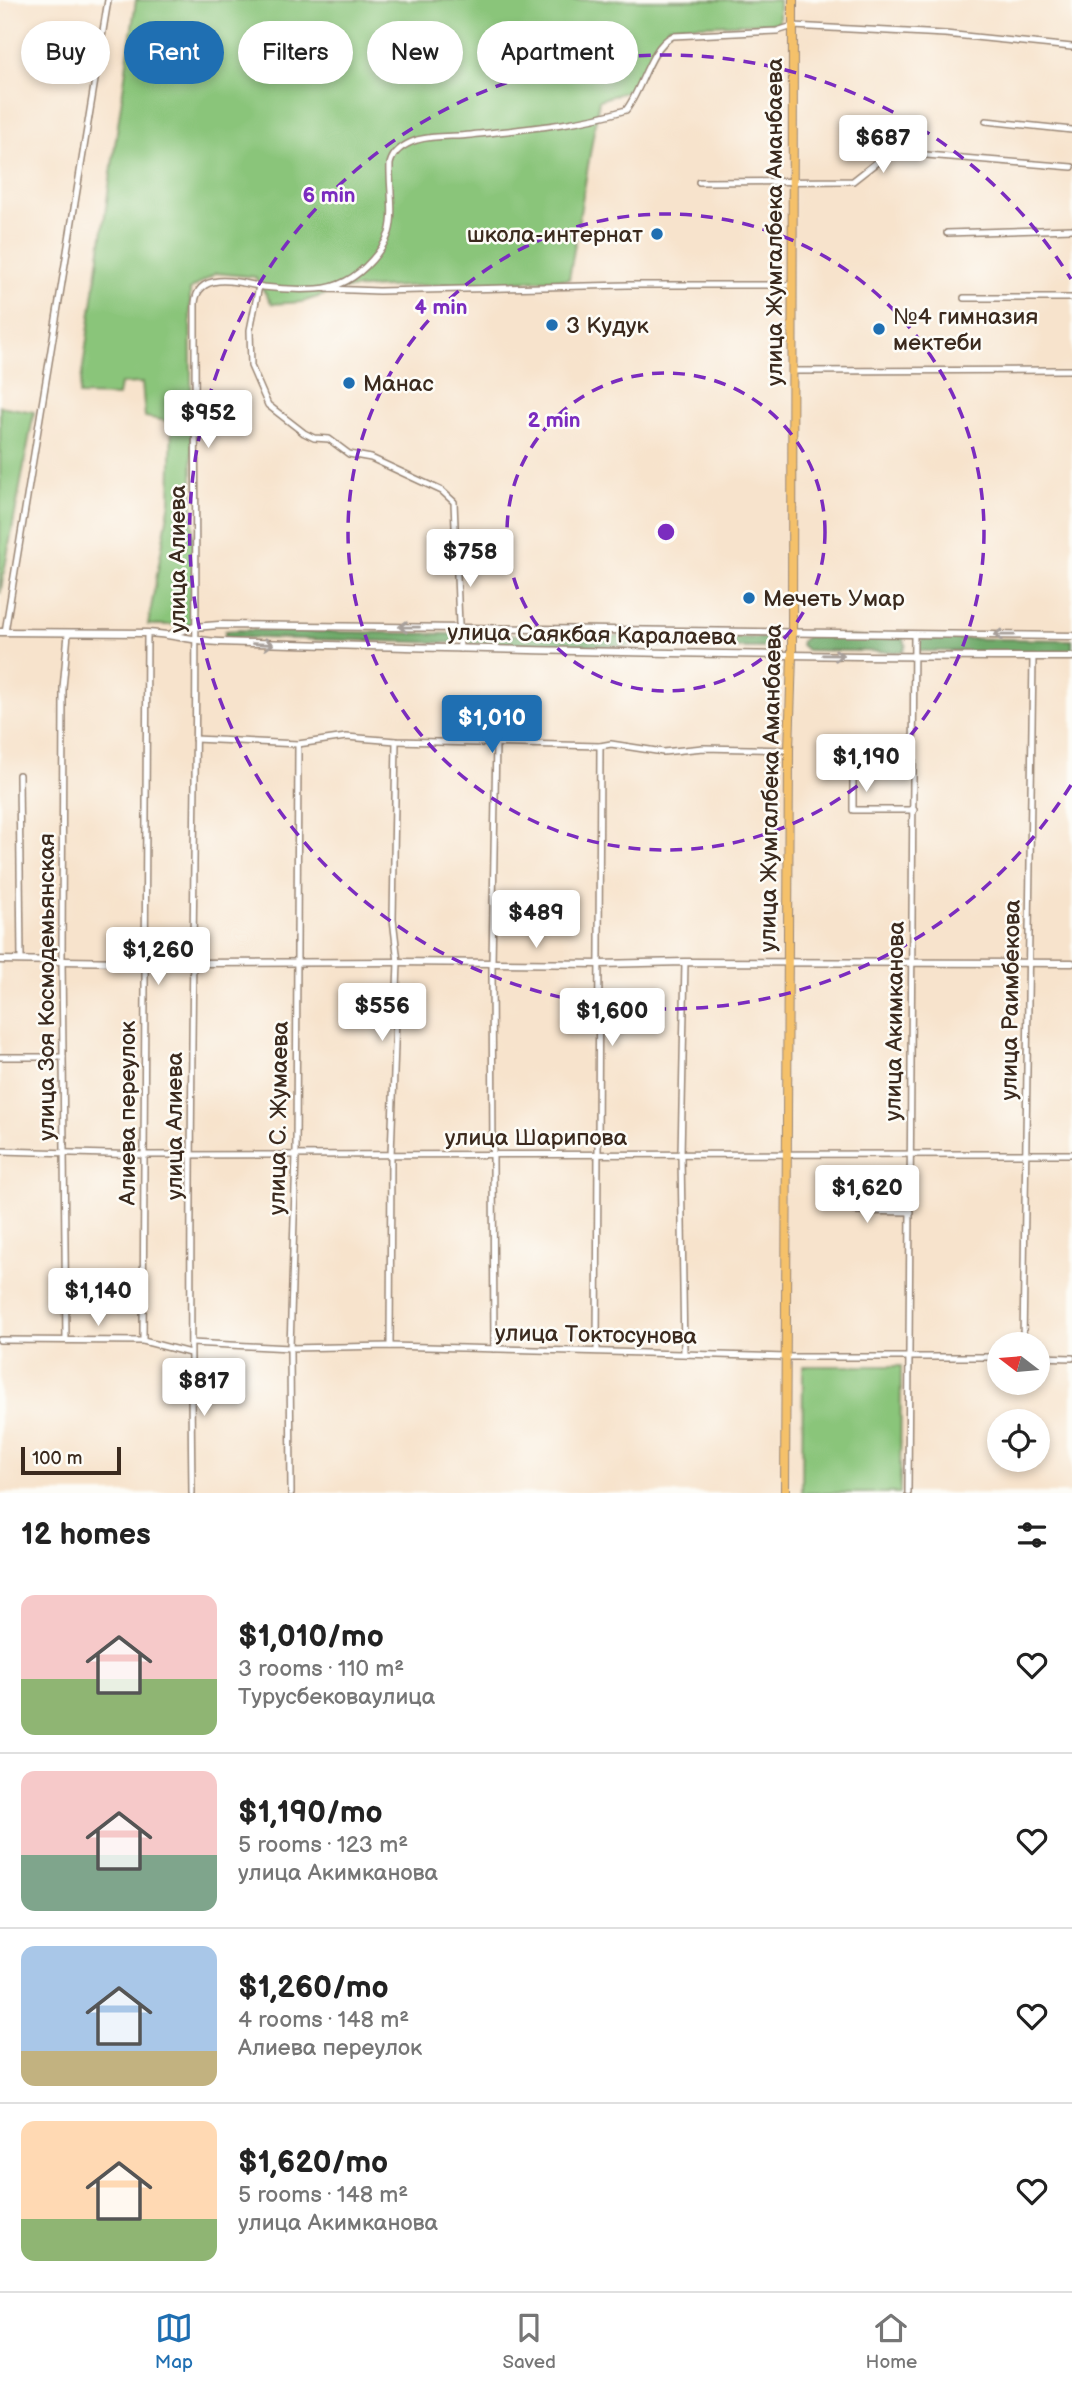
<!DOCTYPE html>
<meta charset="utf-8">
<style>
body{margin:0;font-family:"Balsamiq Sans",sans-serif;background:#f6f6f6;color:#222;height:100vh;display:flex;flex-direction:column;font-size:26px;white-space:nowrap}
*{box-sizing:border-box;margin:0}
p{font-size:23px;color:#767676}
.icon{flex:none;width:38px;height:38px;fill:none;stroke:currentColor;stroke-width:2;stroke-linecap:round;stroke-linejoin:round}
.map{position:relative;height:1493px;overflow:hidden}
.side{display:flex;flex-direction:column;background:#fff;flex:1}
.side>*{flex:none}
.guide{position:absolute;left:21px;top:21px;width:700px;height:63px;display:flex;gap:14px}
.needle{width:46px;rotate:286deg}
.fabs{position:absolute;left:987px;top:1332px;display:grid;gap:14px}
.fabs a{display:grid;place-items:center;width:63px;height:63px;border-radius:50%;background:#fff;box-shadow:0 4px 10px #0003;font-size:35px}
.scale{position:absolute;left:21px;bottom:18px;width:100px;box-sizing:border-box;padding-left:7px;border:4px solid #3b2a1e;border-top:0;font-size:19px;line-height:24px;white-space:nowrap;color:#3b2a1e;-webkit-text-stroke:5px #fdfcf7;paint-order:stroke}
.price{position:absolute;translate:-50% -60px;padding:0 16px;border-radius:7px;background:#fff;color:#222;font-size:23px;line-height:46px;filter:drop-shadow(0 2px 4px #0008)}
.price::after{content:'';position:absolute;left:50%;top:42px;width:21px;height:16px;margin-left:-10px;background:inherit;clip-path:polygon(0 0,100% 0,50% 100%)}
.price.active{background:#1f6fb2;color:#fff}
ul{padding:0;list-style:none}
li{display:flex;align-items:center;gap:21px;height:175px;padding:0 21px}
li+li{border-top:2px solid #e0e0e0}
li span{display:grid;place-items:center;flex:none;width:196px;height:140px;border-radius:14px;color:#555}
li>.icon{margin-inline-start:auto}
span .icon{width:84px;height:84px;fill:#fffc;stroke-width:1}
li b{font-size:30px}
h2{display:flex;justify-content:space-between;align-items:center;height:84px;padding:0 21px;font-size:30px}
.chip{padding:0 24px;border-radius:32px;background:#fff;box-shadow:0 4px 10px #0003;font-size:24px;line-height:63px}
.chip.active{background:#1f6fb2;color:#fff}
.menu{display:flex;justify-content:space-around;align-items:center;height:98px;border-top:2px solid #e0e0e0;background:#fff;font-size:19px;color:#767676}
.menu a{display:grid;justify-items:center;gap:4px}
.menu .active{color:#1f6fb2}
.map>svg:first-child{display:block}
.green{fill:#8ac57a;stroke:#62784c;stroke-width:2}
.forest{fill:#6faa6a;stroke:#556a44;stroke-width:2}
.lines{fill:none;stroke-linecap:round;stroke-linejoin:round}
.minor-casing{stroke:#998675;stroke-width:8}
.tertiary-casing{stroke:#998675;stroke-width:9}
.primary-casing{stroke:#998675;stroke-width:10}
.minor{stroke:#fff;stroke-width:5}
.tertiary{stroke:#fff;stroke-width:6}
.primary{stroke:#f5c16b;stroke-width:8}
.oneway{stroke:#a79f9a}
.ring{fill:none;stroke:#7b2cbf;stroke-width:3.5;stroke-dasharray:12 9}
.poi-dot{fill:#1f6fb2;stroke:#fdfcf7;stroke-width:2.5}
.labels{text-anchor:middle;stroke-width:5;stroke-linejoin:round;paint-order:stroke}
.street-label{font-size:23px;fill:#3b2a1e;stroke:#fdfcf7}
.poi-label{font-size:23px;fill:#3b2a1e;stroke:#fdfcf7;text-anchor:start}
.centre{fill:#7b2cbf;stroke:#fdfcf7;stroke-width:3.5}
.ring-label{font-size:21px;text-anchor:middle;font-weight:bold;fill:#7b2cbf;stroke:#fdfcf7;stroke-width:5;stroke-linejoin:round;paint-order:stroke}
</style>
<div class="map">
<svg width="1072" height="1493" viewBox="0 0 1072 1493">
<rect width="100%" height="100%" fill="#fdfcf7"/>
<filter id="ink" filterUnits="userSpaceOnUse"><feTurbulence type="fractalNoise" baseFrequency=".0143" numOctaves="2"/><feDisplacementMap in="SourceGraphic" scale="14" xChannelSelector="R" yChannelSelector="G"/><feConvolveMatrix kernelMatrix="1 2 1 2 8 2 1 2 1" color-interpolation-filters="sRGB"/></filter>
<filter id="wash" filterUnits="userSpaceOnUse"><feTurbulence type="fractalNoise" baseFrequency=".00686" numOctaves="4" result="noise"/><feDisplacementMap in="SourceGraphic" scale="28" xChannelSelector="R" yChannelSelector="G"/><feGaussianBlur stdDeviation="1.57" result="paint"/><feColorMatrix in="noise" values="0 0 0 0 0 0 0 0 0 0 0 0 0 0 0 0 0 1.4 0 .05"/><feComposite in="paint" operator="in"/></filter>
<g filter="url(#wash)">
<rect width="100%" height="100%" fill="#f7e3cc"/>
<g class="green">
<path d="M 136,0 L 779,0 L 779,23 L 669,26 L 631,90 L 599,100 L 569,279 L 343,289 L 302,302 L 272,304 L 255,277 L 216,273 L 190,290 L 194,625 L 148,625 L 170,502 L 172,422 L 145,417 L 142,383 L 120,384 L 118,396 L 79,395 Z"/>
<path d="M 0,406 L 34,412 L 0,594 Z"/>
<path d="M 803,1366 L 901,1366 L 900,1493 L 802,1493 Z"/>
</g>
<g class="forest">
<path d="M 239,630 L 453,634 L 457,639 L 455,642 L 449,643 L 225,637 L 225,631 Z"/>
<path d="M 471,634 L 765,638 L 769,639 L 772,643 L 765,648 L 715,648 L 467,643 L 466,635 Z"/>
<path d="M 807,636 L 903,638 L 906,645 L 904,650 L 900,652 L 807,650 L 801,645 L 802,641 Z"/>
<path d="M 923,638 L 1072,640 L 1072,652 L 923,651 L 919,650 L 918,646 Z"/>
</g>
</g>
<g filter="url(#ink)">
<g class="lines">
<g class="minor-casing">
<g id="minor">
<path d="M 986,121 L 1072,130"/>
<path d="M 699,182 L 853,181 L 890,152 L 1072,167"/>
<path d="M 947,233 L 1072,229"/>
<path d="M 259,286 L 250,330 L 251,366 L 268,405 L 304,433 L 314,438 L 329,439 L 349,454 L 371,458 L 442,491 L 454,502 L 460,649"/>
<path d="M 327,289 L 379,291 L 628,285 L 793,285"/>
<path d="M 964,298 L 1072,298"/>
<path d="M 793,371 L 1072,370"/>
<path d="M 5,632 L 108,0"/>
<path d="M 195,739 L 298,744 L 346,737 L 396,741 L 600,746 L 611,744 L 663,752 L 703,748 L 789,750"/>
<path d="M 853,744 L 853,810 L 914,810"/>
<path d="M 19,775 L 21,960"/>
<path d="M 0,1057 L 63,1057"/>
<path d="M 0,1151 L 145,1155 L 1072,1154"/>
<path d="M 855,1199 L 856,1211 L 911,1212"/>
<path d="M 0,1340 L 143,1341 L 190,1353"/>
<path d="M 66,1340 L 62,960 L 63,688 L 68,634"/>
<path d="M 143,1341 L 147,633"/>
<path d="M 191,1343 L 290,1348 L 390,1346 L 786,1357 L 999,1357"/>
<path d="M 1023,1344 L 1033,657"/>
<path d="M 390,1346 L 391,1155 L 398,962 L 393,919 L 396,741"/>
<path d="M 494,1349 L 492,964 L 496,742"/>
<path d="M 597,1351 L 600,746"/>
<path d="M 684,1353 L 681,1155 L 685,962"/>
<path d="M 1038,1357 L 1072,1358"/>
<path d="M 192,1493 C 189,1256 192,1019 195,781 C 197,622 195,462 195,303 C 198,269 243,283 263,287 C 279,289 300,290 317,289 C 340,288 357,277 372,260 C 379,252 385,244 389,233 C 395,213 389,185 390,164 C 393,151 405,144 417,140 C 435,135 453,137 471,135 C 522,129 576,125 626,110 C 642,90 650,46 673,36 L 777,31 L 793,26 L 945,34 L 1072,47"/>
<path d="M 291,1493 L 290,1348 L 296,1155 L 298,744"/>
<path d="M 908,1493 L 914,634"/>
</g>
</g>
<g class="tertiary-casing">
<g id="tertiary">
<path d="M 0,632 L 147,633 C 172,634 194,641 219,642 C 503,650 788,657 1072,657"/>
<path d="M 171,634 L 194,627 L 219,625 L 1072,636"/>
<path d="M 0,960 L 192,963 L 398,962 L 600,964 L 685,962 L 1072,963"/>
</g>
</g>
<g class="primary-casing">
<path id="primary" d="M 785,1493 L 789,750 L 792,655 L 793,0"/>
</g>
<use href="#minor" class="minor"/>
<use href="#tertiary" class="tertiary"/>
<use href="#primary" class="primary"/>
</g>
<defs><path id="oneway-shaft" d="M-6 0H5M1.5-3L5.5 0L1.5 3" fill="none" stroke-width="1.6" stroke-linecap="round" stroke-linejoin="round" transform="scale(1.75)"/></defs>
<g class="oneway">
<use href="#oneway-shaft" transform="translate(409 627) rotate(-179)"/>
<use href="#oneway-shaft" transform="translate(1004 635) rotate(-179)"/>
<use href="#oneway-shaft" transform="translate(263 644) rotate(2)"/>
<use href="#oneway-shaft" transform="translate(833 655) rotate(1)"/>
</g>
</g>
<g class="ring">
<circle cx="666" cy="532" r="159"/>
<circle cx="666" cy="532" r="318"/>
<path d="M1071 785A477 477 0 1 1 1071 279"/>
</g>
<g class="poi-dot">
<circle cx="657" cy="234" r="7"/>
<circle cx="552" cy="325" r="7"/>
<circle cx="879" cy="329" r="7"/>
<circle cx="349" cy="383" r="7"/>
<circle cx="749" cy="598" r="7"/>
</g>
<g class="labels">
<g class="street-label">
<text transform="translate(774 222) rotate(-90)" y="8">улица Жумгалбека Аманбаева</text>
<text transform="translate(177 559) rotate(-90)" y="8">улица Алиева</text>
<text transform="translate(592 634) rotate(1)" y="8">улица Саякбая Каралаева</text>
<text transform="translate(770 788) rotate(-89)" y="8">улица Жумгалбека Аманбаева</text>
<text transform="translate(46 987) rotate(-90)" y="8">улица Зоя Космодемьянская</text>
<text transform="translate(1010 1000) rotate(-89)" y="8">улица Раимбекова</text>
<text transform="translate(894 1021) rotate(-89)" y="8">улица Акимканова</text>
<text transform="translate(127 1113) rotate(-90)" y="8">Алиева переулок</text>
<text transform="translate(278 1118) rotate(-89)" y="8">улица С. Жумаева</text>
<text transform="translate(174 1126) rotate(-90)" y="8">улица Алиева</text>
<text x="536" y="1145">улица Шарипова</text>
<text transform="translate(596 1334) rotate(1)" y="8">улица Токтосунова</text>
</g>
<g class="poi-label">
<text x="643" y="242" text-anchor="end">школа-интернат</text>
<text x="893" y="324">№4 гимназия<tspan x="893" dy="26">мектеби</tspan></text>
<text x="566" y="333">3 Кудук</text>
<text x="363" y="391">Манас</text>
<text x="763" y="606">Мечеть Умар</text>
</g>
</g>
<circle cx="666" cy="532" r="10" class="centre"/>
<g class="ring-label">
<text x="329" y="202">6 min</text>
<text x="441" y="314">4 min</text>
<text x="554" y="427">2 min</text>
</g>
</svg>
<div class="fabs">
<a><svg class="needle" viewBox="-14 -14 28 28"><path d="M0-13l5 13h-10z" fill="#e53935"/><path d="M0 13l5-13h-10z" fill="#767676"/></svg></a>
<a><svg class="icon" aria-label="locate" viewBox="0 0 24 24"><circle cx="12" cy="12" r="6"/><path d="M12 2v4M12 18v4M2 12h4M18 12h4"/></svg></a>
</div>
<div class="scale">100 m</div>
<b class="price" style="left:883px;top:175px">$687</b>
<b class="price" style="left:208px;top:450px">$952</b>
<b class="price" style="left:470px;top:589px">$758</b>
<b class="price active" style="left:492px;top:755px">$1,010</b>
<b class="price" style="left:866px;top:794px">$1,190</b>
<b class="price" style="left:536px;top:950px">$489</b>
<b class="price" style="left:158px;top:987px">$1,260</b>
<b class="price" style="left:382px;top:1043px">$556</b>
<b class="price" style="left:612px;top:1048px">$1,600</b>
<b class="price" style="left:867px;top:1225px">$1,620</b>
<b class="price" style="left:98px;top:1328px">$1,140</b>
<b class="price" style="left:204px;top:1418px">$817</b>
<div class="guide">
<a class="chip">Buy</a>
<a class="chip active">Rent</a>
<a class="chip">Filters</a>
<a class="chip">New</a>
<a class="chip">Apartment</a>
</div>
</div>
<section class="side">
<h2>12 homes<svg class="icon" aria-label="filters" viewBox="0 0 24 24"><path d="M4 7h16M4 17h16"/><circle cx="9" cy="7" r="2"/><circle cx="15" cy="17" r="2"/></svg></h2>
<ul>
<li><span style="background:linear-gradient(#f6c9c9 60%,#8fb573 0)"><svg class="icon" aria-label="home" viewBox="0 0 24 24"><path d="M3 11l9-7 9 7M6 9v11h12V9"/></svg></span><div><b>$1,010/mo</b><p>3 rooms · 110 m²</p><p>Турусбековаулица</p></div><svg class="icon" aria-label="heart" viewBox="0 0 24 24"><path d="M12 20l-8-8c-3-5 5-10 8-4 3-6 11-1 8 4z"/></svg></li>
<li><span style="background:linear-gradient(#f6c9c9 60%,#7fa58c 0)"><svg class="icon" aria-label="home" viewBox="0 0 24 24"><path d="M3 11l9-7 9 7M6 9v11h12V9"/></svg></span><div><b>$1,190/mo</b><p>5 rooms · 123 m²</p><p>улица Акимканова</p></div><svg class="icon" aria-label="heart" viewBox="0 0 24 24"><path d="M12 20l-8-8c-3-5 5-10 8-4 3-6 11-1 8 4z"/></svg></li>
<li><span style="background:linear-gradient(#a9c7e8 75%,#c2b280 0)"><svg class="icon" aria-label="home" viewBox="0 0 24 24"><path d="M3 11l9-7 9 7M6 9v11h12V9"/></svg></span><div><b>$1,260/mo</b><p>4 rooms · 148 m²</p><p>Алиева переулок</p></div><svg class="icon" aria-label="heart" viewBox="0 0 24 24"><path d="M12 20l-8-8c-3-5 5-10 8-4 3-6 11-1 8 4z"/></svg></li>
<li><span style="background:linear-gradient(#ffd9b3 70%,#8fb573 0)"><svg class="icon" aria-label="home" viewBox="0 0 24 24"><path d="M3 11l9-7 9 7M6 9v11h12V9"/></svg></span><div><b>$1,620/mo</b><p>5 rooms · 148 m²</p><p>улица Акимканова</p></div><svg class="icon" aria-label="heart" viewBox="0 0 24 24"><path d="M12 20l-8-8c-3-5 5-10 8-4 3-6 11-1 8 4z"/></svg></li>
</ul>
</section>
<nav class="menu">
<a class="active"><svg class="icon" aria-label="map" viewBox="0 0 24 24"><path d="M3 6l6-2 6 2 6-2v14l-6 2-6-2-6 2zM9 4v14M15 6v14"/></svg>Map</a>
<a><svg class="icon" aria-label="saved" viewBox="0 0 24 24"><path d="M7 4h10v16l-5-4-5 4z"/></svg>Saved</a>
<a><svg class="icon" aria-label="home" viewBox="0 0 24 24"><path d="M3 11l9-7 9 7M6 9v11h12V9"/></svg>Home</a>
</nav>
